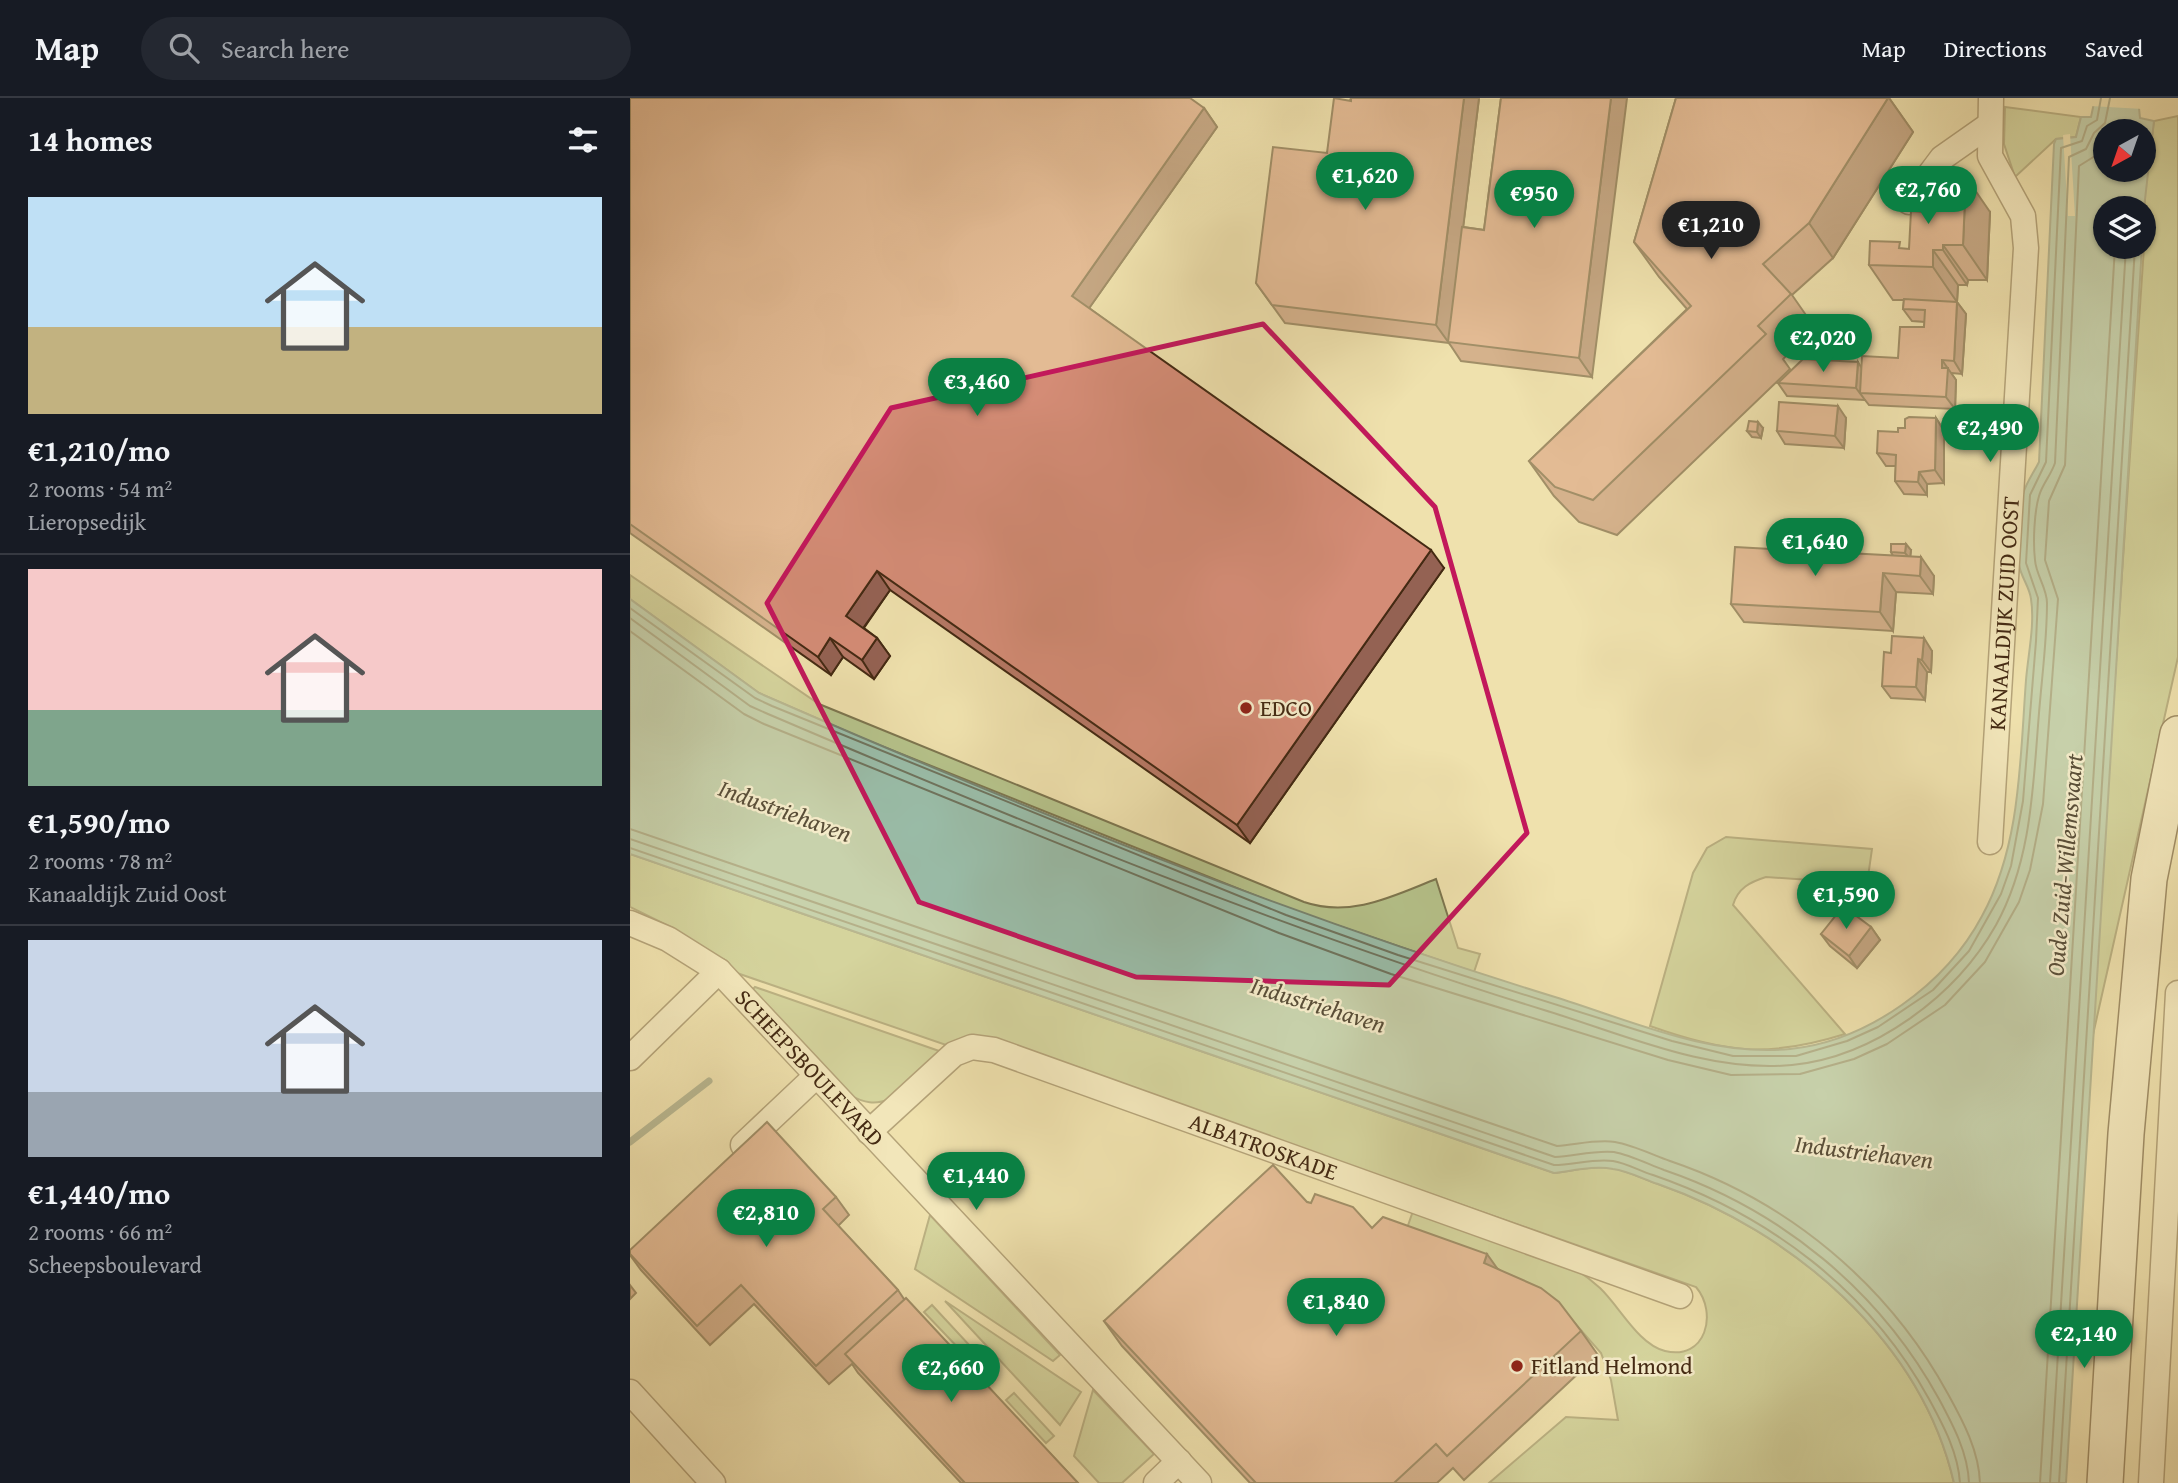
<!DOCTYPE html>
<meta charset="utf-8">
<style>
body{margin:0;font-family:"Gentium Book Plus",serif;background:#242831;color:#f1f3f6;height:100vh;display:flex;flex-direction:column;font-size:26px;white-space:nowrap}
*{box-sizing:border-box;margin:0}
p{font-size:23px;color:#9ea1a6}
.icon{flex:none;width:38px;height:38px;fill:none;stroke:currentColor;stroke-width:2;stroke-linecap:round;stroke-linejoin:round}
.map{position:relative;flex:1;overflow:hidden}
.drawer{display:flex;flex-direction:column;background:#171b24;width:630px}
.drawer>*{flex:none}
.needle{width:46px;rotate:220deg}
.buttons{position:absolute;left:1463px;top:21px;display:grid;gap:14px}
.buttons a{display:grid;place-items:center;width:63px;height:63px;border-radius:50%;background:#171b24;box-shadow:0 2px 5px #0004;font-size:35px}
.price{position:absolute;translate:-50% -60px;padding:0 16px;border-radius:24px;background:#0b8043;color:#fff;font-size:23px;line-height:46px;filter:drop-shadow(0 2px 4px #0008)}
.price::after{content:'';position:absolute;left:50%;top:42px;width:21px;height:16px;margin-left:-10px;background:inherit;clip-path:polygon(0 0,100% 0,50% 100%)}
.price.on{background:#222;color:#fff}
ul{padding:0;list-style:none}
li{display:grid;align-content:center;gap:14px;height:371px;padding:0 28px}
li+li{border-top:2px solid #363941}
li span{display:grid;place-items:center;height:217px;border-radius:0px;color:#555}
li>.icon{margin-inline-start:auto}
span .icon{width:126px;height:126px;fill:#fffc;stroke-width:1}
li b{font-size:30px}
h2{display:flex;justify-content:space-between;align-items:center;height:84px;padding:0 28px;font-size:30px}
header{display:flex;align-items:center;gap:42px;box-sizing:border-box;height:98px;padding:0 35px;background:#171b24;border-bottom:2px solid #363941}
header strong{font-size:33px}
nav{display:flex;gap:38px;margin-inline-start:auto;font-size:24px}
.search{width:490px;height:63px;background:#242831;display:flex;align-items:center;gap:18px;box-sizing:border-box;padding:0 24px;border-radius:38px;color:#9ea1a6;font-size:26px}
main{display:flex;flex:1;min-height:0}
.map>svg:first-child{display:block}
.green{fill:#b6c38b;stroke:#7d764f;stroke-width:2}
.water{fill:#9abeaa;stroke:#78836e;stroke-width:2;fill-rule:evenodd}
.pier{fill:#efe1ad}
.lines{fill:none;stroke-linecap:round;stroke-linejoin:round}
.shore{stroke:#6f745e;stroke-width:2}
.stream{stroke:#78836e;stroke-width:7}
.minor-casing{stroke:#6f583a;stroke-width:27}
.secondary-casing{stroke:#442a13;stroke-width:38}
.minor{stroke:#f5ecca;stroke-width:24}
.secondary{stroke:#f5ecca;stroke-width:35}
.wall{fill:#b67865;stroke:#442a13;stroke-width:2}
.shaded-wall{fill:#946253;stroke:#442a13;stroke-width:2}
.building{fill:#d48c76;stroke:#442a13;stroke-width:2}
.marked{fill:none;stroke:#c2185b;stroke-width:5;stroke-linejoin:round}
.poi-dot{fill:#8f2418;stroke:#f5ecca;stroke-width:2.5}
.labels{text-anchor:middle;stroke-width:5;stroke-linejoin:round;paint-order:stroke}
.street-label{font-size:23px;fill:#442a13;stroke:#f5ecca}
.poi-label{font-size:23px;fill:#442a13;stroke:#f5ecca;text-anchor:start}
.water-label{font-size:24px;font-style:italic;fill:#5a4f39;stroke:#f5ecca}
</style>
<header>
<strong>Map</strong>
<div class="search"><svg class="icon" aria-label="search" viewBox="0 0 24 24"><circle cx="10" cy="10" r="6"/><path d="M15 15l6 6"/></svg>Search here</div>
<nav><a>Map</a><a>Directions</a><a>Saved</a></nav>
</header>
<main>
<section class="drawer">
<h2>14 homes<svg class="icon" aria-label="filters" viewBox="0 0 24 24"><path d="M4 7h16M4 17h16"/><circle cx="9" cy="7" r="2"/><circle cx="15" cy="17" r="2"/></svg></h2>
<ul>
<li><span style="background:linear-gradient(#bfe0f5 60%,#c2b280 0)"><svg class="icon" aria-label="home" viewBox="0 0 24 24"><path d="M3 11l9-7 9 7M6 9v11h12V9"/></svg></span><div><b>€1,210/mo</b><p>2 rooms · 54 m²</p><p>Lieropsedijk</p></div></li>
<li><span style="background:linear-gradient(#f6c9c9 65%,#7fa58c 0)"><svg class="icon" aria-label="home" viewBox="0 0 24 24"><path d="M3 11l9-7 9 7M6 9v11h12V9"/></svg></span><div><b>€1,590/mo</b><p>2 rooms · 78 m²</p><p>Kanaaldijk Zuid Oost</p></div></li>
<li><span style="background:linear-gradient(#c9d6e8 70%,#9aa5b1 0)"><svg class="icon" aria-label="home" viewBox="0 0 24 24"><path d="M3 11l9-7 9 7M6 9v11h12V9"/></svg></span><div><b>€1,440/mo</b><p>2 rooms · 66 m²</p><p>Scheepsboulevard</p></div></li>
</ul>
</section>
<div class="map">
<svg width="1548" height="1385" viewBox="0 0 1548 1385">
<rect width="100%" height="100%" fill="#efe1ad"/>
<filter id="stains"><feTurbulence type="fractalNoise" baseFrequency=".00286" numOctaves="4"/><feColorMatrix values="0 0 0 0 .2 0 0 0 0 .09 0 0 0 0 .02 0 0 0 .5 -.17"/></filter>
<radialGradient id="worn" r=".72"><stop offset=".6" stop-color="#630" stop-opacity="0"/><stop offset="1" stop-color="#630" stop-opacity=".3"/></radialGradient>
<g class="green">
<path d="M 1375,9 L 1451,19 L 1446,39 L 1426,41 L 1385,79 L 1374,46 Z"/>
<path d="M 1548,18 L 1548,559 L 1460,950 L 1514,149 L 1515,86 L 1524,23 Z"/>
<path d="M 0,477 L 189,606 L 674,804 C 721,820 763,798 806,781 L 828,850 L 850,856 L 844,874 L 659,811 L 234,641 L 129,595 L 0,501 Z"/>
<path d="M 1096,739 L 1242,751 L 1237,786 L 1136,779 C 1120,784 1108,790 1103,807 L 1215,936 C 1139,960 1095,955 1020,928 L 1063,775 L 1077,750 Z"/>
<path d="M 0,756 L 924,1075 C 942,1073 965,1067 983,1070 C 998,1073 1013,1081 1028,1086 C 1162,1133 1291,1242 1324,1385 L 859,1385 L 936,1319 L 988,1322 L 981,1282 L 971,1255 L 936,1215 L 774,1139 L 783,1113 C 817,1125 851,1136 885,1148 C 901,1153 920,1157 935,1165 C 948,1172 960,1181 970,1190 C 990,1209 1008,1246 1035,1253 C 1076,1263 1088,1215 1066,1189 L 368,944 L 319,948 L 104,874 L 43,830 L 0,809 Z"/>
<path d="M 125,889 L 312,954 L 260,1001 C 245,1007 234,1005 220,997 L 122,892 Z"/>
<path d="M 300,1117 L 430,1257 L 423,1263 L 285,1171 Z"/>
<path d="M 315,1203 L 451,1294 L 430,1327 Z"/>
<path d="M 302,1207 L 341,1249 L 334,1256 L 294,1214 Z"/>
<path d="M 463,1292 L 524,1356 L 492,1385 L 469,1385 L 444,1358 Z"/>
<path d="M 384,1295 L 424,1338 L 416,1345 L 376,1302 Z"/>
</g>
<path class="water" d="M 1465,0 L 1508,0 L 1510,20 L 1524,23 L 1514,110 L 1475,110 L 1475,149 L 1512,149 L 1436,1385 L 1324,1385 C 1291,1242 1162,1133 1028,1086 C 1013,1081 998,1073 983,1071 C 965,1067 942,1073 924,1075 L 0,756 L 0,501 L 129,595 L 145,602 C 400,713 659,817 925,899 C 999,922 1080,959 1160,951 C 1238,943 1316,886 1352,818 C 1391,747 1390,661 1396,582 C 1398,557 1405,526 1401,501 C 1400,490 1391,479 1389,467 C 1387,453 1389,411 1393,396 C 1396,385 1404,374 1409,364 L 1424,46 L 1426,41 L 1446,39 L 1451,19 L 1461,19 ZM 1475,33 L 1514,33 L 1514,72 L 1475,72 Z"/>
<g class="pier">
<path d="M 1461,0 L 1512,0 L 1513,11 L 1460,8 Z"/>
<path d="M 1440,36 L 1445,118 L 1438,118 L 1433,37 Z"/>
</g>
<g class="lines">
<g class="shore">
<path d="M 0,510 L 125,600 L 142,608 L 656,817 L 768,857 L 1042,943 L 1103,958 L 1166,958 L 1217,943 L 1248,929 L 1303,892 L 1339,853 L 1371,796 L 1381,768 L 1393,703 L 1406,543 L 1408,500 L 1396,465 L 1400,397 L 1416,364 L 1431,50 L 1452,43 L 1457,28 L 1467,22 L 1471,0"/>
<path d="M 0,520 L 120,608 L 138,616 C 393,725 649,830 914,912 C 993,936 1077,975 1162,967 C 1244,959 1326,898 1366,827 C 1402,762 1403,687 1409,615 C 1412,578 1417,542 1417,505 C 1417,490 1406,477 1405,462 C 1403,445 1404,415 1409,398 C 1412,387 1421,377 1425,365 L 1439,59 L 1456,51 L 1464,35 L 1475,25 L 1480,0"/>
<path d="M 0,533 L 114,616 L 134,626 L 649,835 L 761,876 L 1038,962 L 1101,977 L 1170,976 L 1224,961 L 1257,946 L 1315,907 L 1355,864 L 1389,804 L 1400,772 L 1413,706 L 1428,501 L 1415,462 L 1419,403 L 1435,367 L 1449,68 L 1465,58 L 1475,41"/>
<path d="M 0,731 L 927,1048 C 945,1047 966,1041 985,1044 C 1003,1047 1023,1057 1040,1063 C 1158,1103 1258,1186 1318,1296 C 1333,1323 1349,1353 1350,1385"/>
<path d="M 0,741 L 925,1059 C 944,1058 965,1052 984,1054 C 1000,1057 1018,1066 1034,1072 C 1151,1112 1249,1192 1309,1301 C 1323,1327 1338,1355 1339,1385"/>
<path d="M 0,750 L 924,1067 C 943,1067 965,1060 983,1063 C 996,1065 1010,1073 1023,1077 C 1139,1117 1239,1192 1299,1301 C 1313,1327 1328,1354 1330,1385"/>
<path d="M 1410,1385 L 1485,149"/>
<path d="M 1420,1385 L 1496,149"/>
<path d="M 1429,1385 L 1505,149"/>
</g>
<path class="stream" d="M 0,1044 L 79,983"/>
<g class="minor-casing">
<g id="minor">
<path d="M 1279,104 L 1312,60 L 1359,27"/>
<path id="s1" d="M 1360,744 L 1396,150 L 1393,118 L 1360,58 L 1361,0"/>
<path id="s2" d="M 0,825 L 38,841 L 89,873 L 569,1385"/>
<path d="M 0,960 L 89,873"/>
<path id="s3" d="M 239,1034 L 324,956 L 342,949 L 364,952 L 1050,1198"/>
<path d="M 113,1047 L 185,979"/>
<path d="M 0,1294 L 83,1385"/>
<path d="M 526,1385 L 549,1363"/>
<path d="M 1521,1385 L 1548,895"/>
</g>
</g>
<g class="secondary-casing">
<path id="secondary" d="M 1475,1385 L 1496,1036 L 1519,781 L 1548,636"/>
</g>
<use href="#minor" class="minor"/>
<use href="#secondary" class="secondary"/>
</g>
<g class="wall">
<path d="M 0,0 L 574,10 L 587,29 L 459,210 L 814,470 L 620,745 L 260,492 L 234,530 L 247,540 L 260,558 L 244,581 L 213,559 L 201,577 L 0,435 Z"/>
<path d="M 721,0 L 849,0 L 833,129 L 854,132 L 871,0 L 962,279 L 831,263 L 819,245 L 655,225 L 626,185 L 697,55 Z"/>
<path d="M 1046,0 L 1259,0 L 1283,34 L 1203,160 L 1162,197 L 1185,230 L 1153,261 L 1160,271 L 987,437 L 949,424 L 924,398 L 899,363 L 1057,211 L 1029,179 L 1004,144 Z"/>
<path d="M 1360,114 L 1357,182 L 1338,182 L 1337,187 L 1328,187 L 1327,204 L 1336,216 L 1332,276 L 1321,275 L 1326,282 L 1325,311 L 1239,307 L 1235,302 L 1157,298 L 1148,285 L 1231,270 L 1268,260 L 1294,229 L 1295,224 L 1282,223 L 1273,211 L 1274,202 L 1263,202 L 1239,167 L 1274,151 L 1279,151 Z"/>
<path d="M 1216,320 L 1214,350 L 1155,346 L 1147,333 Z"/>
<path d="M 1306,320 L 1314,333 L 1314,385 L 1297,386 L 1297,397 L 1274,396 L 1265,383 L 1266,368 L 1256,368 L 1247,355 L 1275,330 Z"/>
<path d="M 1133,330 L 1131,340 L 1122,339 L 1117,333 Z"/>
<path d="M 1281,452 L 1280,459 L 1304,478 L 1303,496 L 1266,494 L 1263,533 L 1114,524 L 1101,506 L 1263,458 L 1261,454 Z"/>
<path d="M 1302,553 L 1301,574 L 1297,574 L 1295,602 L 1261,600 L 1252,588 L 1261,555 Z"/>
<path d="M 1215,814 L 1241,829 L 1250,842 L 1227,870 L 1200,848 L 1191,836 Z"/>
<path d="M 206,1099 L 219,1117 L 208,1128 L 268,1192 L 274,1201 L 448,1385 L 331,1385 L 228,1275 L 222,1266 L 199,1286 L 124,1206 L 80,1247 L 11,1172 L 0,1157 L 0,1152 Z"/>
<path d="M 677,1104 L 742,1130 L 868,1171 L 951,1233 L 968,1257 L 834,1382 L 823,1370 L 807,1385 L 620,1385 L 492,1248 L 474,1223 Z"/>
<path d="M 0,1187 L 6,1195 L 0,1201 Z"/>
</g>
<g class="shaded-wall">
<path d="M 834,0 L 849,0 L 819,245 L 806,227 Z"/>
<path d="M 981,0 L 997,0 L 962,279 L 949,260 Z"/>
<path d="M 1258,0 L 1259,0 L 1283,34 L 1203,160 L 1179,125 Z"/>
<path d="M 574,10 L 587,29 L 455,216 L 442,198 Z"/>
<path d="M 1336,79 L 1360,114 L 1357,182 L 1333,147 Z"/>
<path d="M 1313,147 L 1338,182 L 1337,187 L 1313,152 Z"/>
<path d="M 1303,152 L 1328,187 L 1327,204 L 1303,169 Z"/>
<path d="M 1327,204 L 1336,216 L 1332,276 L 1324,263 Z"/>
<path d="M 1312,262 L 1326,282 L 1325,311 L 1316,299 L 1312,270 Z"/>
<path d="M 1228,264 L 1236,277 L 1230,295 L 1235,302 L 1226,290 Z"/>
<path d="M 1208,308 L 1216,320 L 1214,350 L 1205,338 Z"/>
<path d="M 1306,320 L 1314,333 L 1314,385 L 1305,372 Z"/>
<path d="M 1128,324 L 1133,330 L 1131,340 L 1127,334 Z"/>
<path d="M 1289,374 L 1297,386 L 1297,397 L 1288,384 Z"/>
<path d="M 1276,446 L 1281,452 L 1280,461 L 1275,455 Z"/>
<path d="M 801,452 L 814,470 L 620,745 L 607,727 Z"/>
<path d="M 1291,459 L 1304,478 L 1303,496 L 1290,478 Z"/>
<path d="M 247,473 L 260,492 L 229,536 L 216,518 Z"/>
<path d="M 1253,475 L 1266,494 L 1263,533 L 1250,514 Z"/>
<path d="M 200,540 L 213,559 L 201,577 L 188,559 Z"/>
<path d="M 247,540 L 260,558 L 244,581 L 232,562 Z"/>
<path d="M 1294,540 L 1302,553 L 1301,574 L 1292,562 Z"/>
<path d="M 1288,561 L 1297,574 L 1295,602 L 1286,589 Z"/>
<path d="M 1241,829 L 1250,842 L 1227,870 L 1219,858 Z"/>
<path d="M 857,1156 L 874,1180 L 854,1165 Z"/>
</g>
<g class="building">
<path d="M 0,0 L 560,0 L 574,10 L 442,198 L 801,452 L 607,727 L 247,473 L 216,518 L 247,540 L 232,562 L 200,540 L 188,559 L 0,426 Z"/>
<path d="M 704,0 L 721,3 L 721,0 L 834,0 L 806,227 L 642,207 L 626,185 L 643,49 L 697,55 Z"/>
<path d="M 871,0 L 981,0 L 949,260 L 818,244 L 832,129 L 854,132 Z"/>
<path d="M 1046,0 L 1258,0 L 1179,125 L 1133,166 L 1161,196 L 1128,228 L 1136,236 L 963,402 L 925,389 L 899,363 L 1061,208 L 1004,144 Z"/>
<path d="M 1297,77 L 1336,79 L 1333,147 L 1313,147 L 1313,152 L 1303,152 L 1303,169 L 1239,167 L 1240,143 L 1270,144 L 1269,150 L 1279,151 L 1281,113 L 1295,114 Z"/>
<path d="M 1274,201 L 1327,204 L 1324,263 L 1312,262 L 1312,270 L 1318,270 L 1316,299 L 1230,295 L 1232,258 L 1268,260 L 1270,229 L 1294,229 L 1295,212 L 1273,211 Z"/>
<path d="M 1173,261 L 1228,264 L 1226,290 L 1148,285 Z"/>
<path d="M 1149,304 L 1208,308 L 1205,338 L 1147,333 Z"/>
<path d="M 1279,319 L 1306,320 L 1305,372 L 1289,374 L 1288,384 L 1265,383 L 1266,357 L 1247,355 L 1248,333 L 1268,334 L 1268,330 L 1275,330 L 1275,321 Z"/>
<path d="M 1119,323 L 1128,324 L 1127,334 L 1117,333 Z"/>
<path d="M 1261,446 L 1276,446 L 1275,455 L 1261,454 Z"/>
<path d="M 1105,449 L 1291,459 L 1290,478 L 1253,475 L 1250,514 L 1101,506 Z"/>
<path d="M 1262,538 L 1294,540 L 1292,562 L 1288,561 L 1286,589 L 1252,588 L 1254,554 L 1261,555 Z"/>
<path d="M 1211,811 L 1215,814 L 1217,811 L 1241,829 L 1219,858 L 1191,836 Z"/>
<path d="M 137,1024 L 206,1099 L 193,1111 L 268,1192 L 186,1268 L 111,1187 L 67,1228 L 0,1156 L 0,1152 Z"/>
<path d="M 643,1067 L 677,1104 L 681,1105 L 685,1096 L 723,1109 L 742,1130 L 753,1119 L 857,1156 L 854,1165 L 911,1190 L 929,1204 L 951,1233 L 817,1358 L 806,1346 L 764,1385 L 626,1385 L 474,1223 Z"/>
<path d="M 276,1200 L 448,1385 L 335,1385 L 215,1256 Z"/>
</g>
<path d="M0 0H1548V1385H0ZM 633,226 L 805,409 L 897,735 L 759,887 L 506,879 L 289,804 L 137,505 L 261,310 Z" fill="#efe1ad" fill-opacity=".55" fill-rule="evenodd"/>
<path class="marked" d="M 633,226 L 805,409 L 897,735 L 759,887 L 506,879 L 289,804 L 137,505 L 261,310 Z"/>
<g class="poi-dot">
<circle cx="616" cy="610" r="7"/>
<circle cx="887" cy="1268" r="7"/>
</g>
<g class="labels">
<g class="street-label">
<text dy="8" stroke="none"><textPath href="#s1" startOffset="229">KANAALDIJK ZUID OOST</textPath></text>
<text dy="8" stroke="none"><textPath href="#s2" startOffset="234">SCHEEPSBOULEVARD</textPath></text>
<text dy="8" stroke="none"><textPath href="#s3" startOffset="443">ALBATROSKADE</textPath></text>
</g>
<g class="poi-label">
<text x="630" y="618">EDCO</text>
<text x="901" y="1276">Fitland Helmond</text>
</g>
<g class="water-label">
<text transform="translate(155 713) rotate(20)" y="8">Industriehaven</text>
<text transform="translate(1435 767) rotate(-85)" y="8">Oude Zuid-Willemsvaart</text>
<text transform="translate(688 907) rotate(17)" y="8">Industriehaven</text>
<text transform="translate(1234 1054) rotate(7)" y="8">Industriehaven</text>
</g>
</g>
<rect width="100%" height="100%" filter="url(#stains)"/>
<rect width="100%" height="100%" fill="url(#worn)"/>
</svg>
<div class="buttons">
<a><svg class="needle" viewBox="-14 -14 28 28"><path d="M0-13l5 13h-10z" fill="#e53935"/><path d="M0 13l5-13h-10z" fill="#9ea1a6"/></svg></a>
<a><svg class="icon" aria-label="layers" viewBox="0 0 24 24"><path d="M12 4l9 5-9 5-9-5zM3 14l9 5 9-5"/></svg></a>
</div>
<b class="price" style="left:735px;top:114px">€1,620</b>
<b class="price" style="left:1298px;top:128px">€2,760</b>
<b class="price" style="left:904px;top:132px">€950</b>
<b class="price on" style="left:1081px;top:163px">€1,210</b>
<b class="price" style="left:1193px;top:276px">€2,020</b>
<b class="price" style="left:347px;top:320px">€3,460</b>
<b class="price" style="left:1360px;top:366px">€2,490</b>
<b class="price" style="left:1185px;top:480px">€1,640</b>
<b class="price" style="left:1216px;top:833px">€1,590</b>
<b class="price" style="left:346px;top:1114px">€1,440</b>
<b class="price" style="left:136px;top:1151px">€2,810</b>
<b class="price" style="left:706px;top:1240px">€1,840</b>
<b class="price" style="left:1454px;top:1272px">€2,140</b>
<b class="price" style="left:321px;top:1306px">€2,660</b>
</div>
</main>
